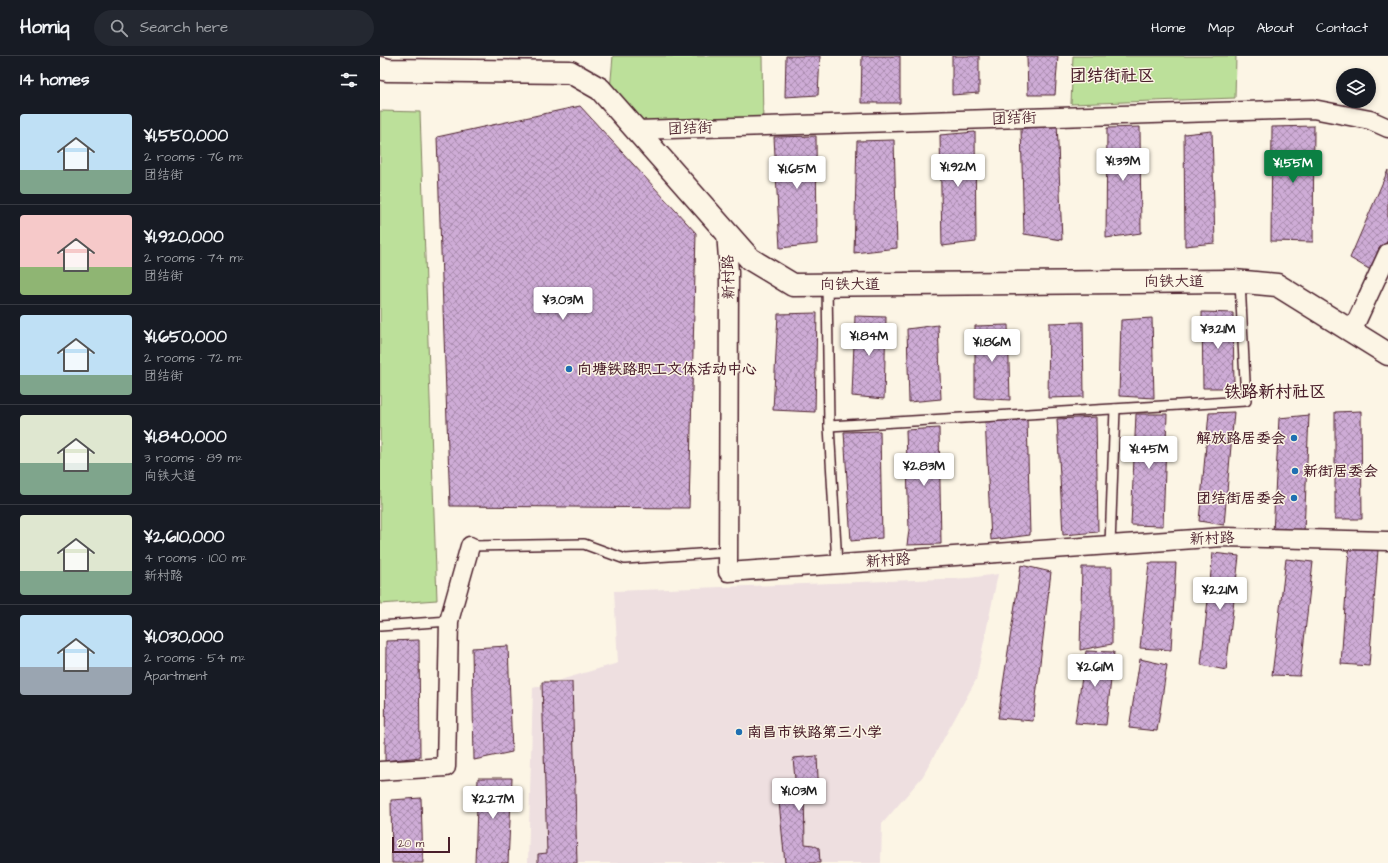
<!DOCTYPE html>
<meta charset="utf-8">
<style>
body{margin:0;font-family:"Architects Daughter","LXGW WenKai TC",sans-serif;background:#242831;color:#f1f3f6;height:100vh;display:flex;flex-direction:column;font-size:15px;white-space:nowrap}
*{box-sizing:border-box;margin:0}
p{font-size:13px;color:#9ea1a6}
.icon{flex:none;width:22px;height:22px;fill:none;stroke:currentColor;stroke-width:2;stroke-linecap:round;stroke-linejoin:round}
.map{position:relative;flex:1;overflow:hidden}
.details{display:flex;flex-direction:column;background:#171b24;width:380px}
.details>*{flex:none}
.fabs{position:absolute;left:956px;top:12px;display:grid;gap:8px}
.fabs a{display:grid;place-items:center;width:40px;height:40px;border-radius:50%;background:#171b24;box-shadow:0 2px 6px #0003;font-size:20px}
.scale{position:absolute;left:12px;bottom:10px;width:58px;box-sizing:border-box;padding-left:4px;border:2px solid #4a1f2b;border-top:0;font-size:11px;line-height:14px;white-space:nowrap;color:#4a1f2b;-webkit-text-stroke:3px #fcf5e5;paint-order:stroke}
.price{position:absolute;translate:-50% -34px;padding:0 9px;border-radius:4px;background:#fff;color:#222;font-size:13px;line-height:26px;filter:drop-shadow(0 1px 2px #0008)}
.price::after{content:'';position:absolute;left:50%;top:24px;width:12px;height:9px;margin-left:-6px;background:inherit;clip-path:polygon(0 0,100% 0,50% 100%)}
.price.active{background:#0b8043;color:#fff}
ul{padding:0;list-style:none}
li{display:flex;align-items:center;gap:12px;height:100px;padding:0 20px}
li+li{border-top:1px solid #363941}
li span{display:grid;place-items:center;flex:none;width:112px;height:80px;border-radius:4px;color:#555}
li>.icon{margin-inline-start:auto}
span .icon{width:48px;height:48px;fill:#fffc;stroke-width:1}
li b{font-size:17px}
h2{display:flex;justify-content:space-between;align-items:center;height:48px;padding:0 20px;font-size:17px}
header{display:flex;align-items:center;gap:24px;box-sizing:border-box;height:56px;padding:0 20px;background:#171b24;border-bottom:1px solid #363941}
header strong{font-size:19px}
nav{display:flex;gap:22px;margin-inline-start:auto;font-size:14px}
.search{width:280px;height:36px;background:#242831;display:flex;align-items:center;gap:10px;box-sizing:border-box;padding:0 14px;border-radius:22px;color:#9ea1a6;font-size:15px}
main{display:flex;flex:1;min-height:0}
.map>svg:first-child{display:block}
.built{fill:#eedfe0}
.park{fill:#bce09a;stroke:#838062}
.building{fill:url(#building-cross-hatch);stroke:#4a1f2b}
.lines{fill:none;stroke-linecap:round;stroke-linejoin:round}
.service-casing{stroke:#4a1f2b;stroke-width:12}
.minor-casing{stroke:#4a1f2b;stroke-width:21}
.tertiary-casing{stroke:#4a1f2b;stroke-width:25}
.service{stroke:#fcf5e5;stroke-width:9}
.minor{stroke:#fcf5e5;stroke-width:18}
.tertiary{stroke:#fcf5e5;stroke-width:22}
.poi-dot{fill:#1f6fb2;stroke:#fcf5e5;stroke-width:1.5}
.labels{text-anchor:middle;stroke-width:3;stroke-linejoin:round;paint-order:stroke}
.street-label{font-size:15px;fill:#4a1f2b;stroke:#fcf5e5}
.poi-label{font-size:15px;font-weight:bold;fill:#4a1f2b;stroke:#fcf5e5;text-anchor:start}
.quarter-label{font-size:17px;font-weight:bold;fill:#4a1f2b;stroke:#fcf5e5}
</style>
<header>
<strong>Homiq</strong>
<div class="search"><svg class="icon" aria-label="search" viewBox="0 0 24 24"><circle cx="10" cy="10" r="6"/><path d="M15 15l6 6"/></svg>Search here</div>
<nav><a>Home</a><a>Map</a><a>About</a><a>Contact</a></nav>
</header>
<main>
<section class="details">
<h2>14 homes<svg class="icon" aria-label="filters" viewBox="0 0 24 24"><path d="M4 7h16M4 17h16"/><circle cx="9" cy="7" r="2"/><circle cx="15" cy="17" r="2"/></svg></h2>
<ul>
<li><span style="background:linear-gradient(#bfe0f5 70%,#7fa58c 0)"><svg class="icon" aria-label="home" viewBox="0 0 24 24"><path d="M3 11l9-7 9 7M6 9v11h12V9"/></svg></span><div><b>¥1,550,000</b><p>2 rooms · 76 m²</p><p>团结街</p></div></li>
<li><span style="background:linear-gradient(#f6c9c9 65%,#8fb573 0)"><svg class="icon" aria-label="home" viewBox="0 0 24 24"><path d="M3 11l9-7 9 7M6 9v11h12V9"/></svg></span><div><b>¥1,920,000</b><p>2 rooms · 74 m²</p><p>团结街</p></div></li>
<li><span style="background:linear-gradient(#bfe0f5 75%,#7fa58c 0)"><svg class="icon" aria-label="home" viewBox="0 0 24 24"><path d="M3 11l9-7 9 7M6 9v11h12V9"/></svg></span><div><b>¥1,650,000</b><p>2 rooms · 72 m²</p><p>团结街</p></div></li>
<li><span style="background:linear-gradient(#dfe7d0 60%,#7fa58c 0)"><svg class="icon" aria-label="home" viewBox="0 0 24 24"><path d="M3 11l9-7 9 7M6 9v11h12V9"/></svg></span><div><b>¥1,840,000</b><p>3 rooms · 89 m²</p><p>向铁大道</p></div></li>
<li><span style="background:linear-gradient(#dfe7d0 70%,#7fa58c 0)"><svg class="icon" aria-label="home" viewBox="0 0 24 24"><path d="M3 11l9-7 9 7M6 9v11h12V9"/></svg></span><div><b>¥2,610,000</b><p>4 rooms · 100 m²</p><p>新村路</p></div></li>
<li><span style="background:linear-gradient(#bfe0f5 65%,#9aa5b1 0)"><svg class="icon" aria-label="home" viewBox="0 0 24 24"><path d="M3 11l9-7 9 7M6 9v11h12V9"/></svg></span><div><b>¥1,030,000</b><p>2 rooms · 54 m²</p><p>Apartment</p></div></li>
</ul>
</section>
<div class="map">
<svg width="1008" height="807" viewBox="0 0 1008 807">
<defs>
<pattern id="building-cross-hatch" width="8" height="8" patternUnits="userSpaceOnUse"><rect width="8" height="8" fill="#ceacd6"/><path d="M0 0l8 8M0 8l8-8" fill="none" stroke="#a98bae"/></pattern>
</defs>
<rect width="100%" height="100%" fill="#fcf5e5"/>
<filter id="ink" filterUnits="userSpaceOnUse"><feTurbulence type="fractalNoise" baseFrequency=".025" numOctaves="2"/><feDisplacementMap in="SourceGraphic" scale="8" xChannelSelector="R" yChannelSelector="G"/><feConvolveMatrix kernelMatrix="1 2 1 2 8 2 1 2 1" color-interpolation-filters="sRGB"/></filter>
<g filter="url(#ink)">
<path class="built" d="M 618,518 L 596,624 L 543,720 L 502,768 L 501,807 L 148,807 L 153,632 L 238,607 L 234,535 L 589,522 Z"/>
<g class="park">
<path d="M 233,0 L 382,0 L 383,70 L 252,69 L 229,46 Z"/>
<path d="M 693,0 L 856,0 L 855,42 L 691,48 Z"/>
<path d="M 0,55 L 40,56 L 57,544 L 0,548 Z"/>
</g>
<g class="building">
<path d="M 406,0 L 440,0 L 438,39 L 405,41 Z"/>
<path d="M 482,0 L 520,0 L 520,47 L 481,47 Z"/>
<path d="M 572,0 L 599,0 L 599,37 L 572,39 Z"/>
<path d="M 647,0 L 678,0 L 675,39 L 648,39 Z"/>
<path d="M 200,50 L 316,177 L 309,452 L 70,450 L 57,81 Z"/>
<path d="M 677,65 L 682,184 L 644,178 L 641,73 Z"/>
<path d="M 934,70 L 933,186 L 891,185 L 892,71 Z"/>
<path d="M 760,71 L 761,177 L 726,182 L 727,72 Z"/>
<path d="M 832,75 L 835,187 L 805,190 L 804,78 Z"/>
<path d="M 595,76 L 596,186 L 562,190 L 560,79 Z"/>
<path d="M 436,80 L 437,188 L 400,192 L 394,81 Z"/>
<path d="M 514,84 L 517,192 L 474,197 L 477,85 Z"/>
<path d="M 1008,114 L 1008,183 L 994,216 L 970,202 Z"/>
<path d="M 822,256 L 853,257 L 854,332 L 823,332 Z"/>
<path d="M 437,257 L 435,356 L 393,354 L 398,258 Z"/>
<path d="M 475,260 L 506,261 L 504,343 L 472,340 Z"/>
<path d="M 772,262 L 774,342 L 739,340 L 741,264 Z"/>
<path d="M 703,266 L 704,341 L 668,342 L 669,267 Z"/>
<path d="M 558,269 L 561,343 L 529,346 L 527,273 Z"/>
<path d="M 628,269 L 630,344 L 595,342 L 595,270 Z"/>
<path d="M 981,355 L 982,463 L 955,463 L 955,356 Z"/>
<path d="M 854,356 L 844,469 L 819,465 L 829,357 Z"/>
<path d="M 756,358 L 787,358 L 783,470 L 751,469 Z"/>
<path d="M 929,359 L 924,476 L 893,477 L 899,362 Z"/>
<path d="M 647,361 L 650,479 L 611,484 L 605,363 Z"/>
<path d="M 716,361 L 718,476 L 683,479 L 677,363 Z"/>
<path d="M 559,372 L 561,488 L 527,489 L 529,474 L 526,374 Z"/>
<path d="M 500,375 L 502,482 L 471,485 L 464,376 Z"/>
<path d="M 969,492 L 998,494 L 989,610 L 961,608 Z"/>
<path d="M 833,497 L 859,500 L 846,614 L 821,609 Z"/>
<path d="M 906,503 L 933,506 L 920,620 L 892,619 Z"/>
<path d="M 769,507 L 796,507 L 791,594 L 760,592 Z"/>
<path d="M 641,509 L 671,516 L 653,665 L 618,662 Z"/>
<path d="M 702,511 L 732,511 L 732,588 L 700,594 Z"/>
<path d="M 39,584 L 40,701 L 5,705 L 6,585 Z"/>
<path d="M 128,590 L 132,696 L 94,704 L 92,592 Z"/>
<path d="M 706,595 L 734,596 L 726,669 L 695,667 Z"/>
<path d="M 760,603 L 787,609 L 777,675 L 749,672 Z"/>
<path d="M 162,626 L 192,626 L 197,807 L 158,807 L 158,798 L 167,797 Z"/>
<path d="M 437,700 L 438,722 L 443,727 L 442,733 L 424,735 L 425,788 L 433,789 L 439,792 L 440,807 L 405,807 L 398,736 L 406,736 L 408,730 L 415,723 L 413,702 Z"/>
<path d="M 98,722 L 132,722 L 128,807 L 95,807 Z"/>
<path d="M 41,742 L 43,807 L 12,807 L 11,744 Z"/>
</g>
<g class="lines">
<g class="service-casing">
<g id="service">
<path d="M 447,228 L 449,370 L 457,508"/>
<path d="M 449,370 L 866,345 L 860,226"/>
<path d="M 730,489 L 735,353"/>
<path d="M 90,490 L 204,488 L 245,503 L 348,496"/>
<path d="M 0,570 L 69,565"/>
</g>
</g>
<g class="minor-casing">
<g id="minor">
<path d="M 257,74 L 933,53 L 990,64 L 1008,72"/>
<path d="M 346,176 L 349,216 L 348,516 L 843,481 L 1008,485"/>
<path d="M 972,275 L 1008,197"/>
<path d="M 0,715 L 66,711 L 69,565 L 90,490"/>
</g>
</g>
<g class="tertiary-casing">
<path id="tertiary" d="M 0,12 L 8,14 L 190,16 L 220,33 L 370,203 L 413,229 L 854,225 L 897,229 L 1008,298"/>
</g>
<use href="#service" class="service"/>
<use href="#minor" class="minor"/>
<use href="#tertiary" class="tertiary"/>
</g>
</g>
<g class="poi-dot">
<circle cx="189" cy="313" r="4"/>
<circle cx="914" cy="382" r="4"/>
<circle cx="915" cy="415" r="4"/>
<circle cx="914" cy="442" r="4"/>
<circle cx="359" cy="676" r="4"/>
</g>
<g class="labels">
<g class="street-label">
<text transform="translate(634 62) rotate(-2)" y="5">团结街</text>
<text transform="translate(310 72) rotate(-2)" y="5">团结街</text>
<text transform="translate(348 221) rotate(-91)" y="5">新村路</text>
<text x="794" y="230">向铁大道</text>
<text x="470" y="233">向铁大道</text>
<text transform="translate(832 482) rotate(-2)" y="5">新村路</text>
<text transform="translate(508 504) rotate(-4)" y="5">新村路</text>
</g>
<g class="poi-label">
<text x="197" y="318">向塘铁路职工文体活动中心</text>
<text x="906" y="387" text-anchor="end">解放路居委会</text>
<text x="923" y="420">新街居委会</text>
<text x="906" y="447" text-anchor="end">团结街居委会</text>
<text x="367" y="681">南昌市铁路第三小学</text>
</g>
<g class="quarter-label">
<text x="732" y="25">团结街社区</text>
<text x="895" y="341">铁路新村社区</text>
</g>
</g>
</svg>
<div class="fabs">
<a><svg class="icon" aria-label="layers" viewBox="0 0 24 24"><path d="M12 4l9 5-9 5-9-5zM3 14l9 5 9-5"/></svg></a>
</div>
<div class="scale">20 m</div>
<b class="price" style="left:743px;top:126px">¥1.39M</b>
<b class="price active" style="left:913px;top:128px">¥1.55M</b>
<b class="price" style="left:578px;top:132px">¥1.92M</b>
<b class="price" style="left:417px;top:134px">¥1.65M</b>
<b class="price" style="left:183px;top:265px">¥3.03M</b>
<b class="price" style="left:838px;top:294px">¥3.21M</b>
<b class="price" style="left:489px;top:301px">¥1.84M</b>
<b class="price" style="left:612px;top:307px">¥1.86M</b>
<b class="price" style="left:769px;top:414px">¥1.45M</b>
<b class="price" style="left:544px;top:431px">¥2.83M</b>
<b class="price" style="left:840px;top:555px">¥2.21M</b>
<b class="price" style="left:715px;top:632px">¥2.61M</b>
<b class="price" style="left:419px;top:756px">¥1.03M</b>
<b class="price" style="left:113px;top:764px">¥2.27M</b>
</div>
</main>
